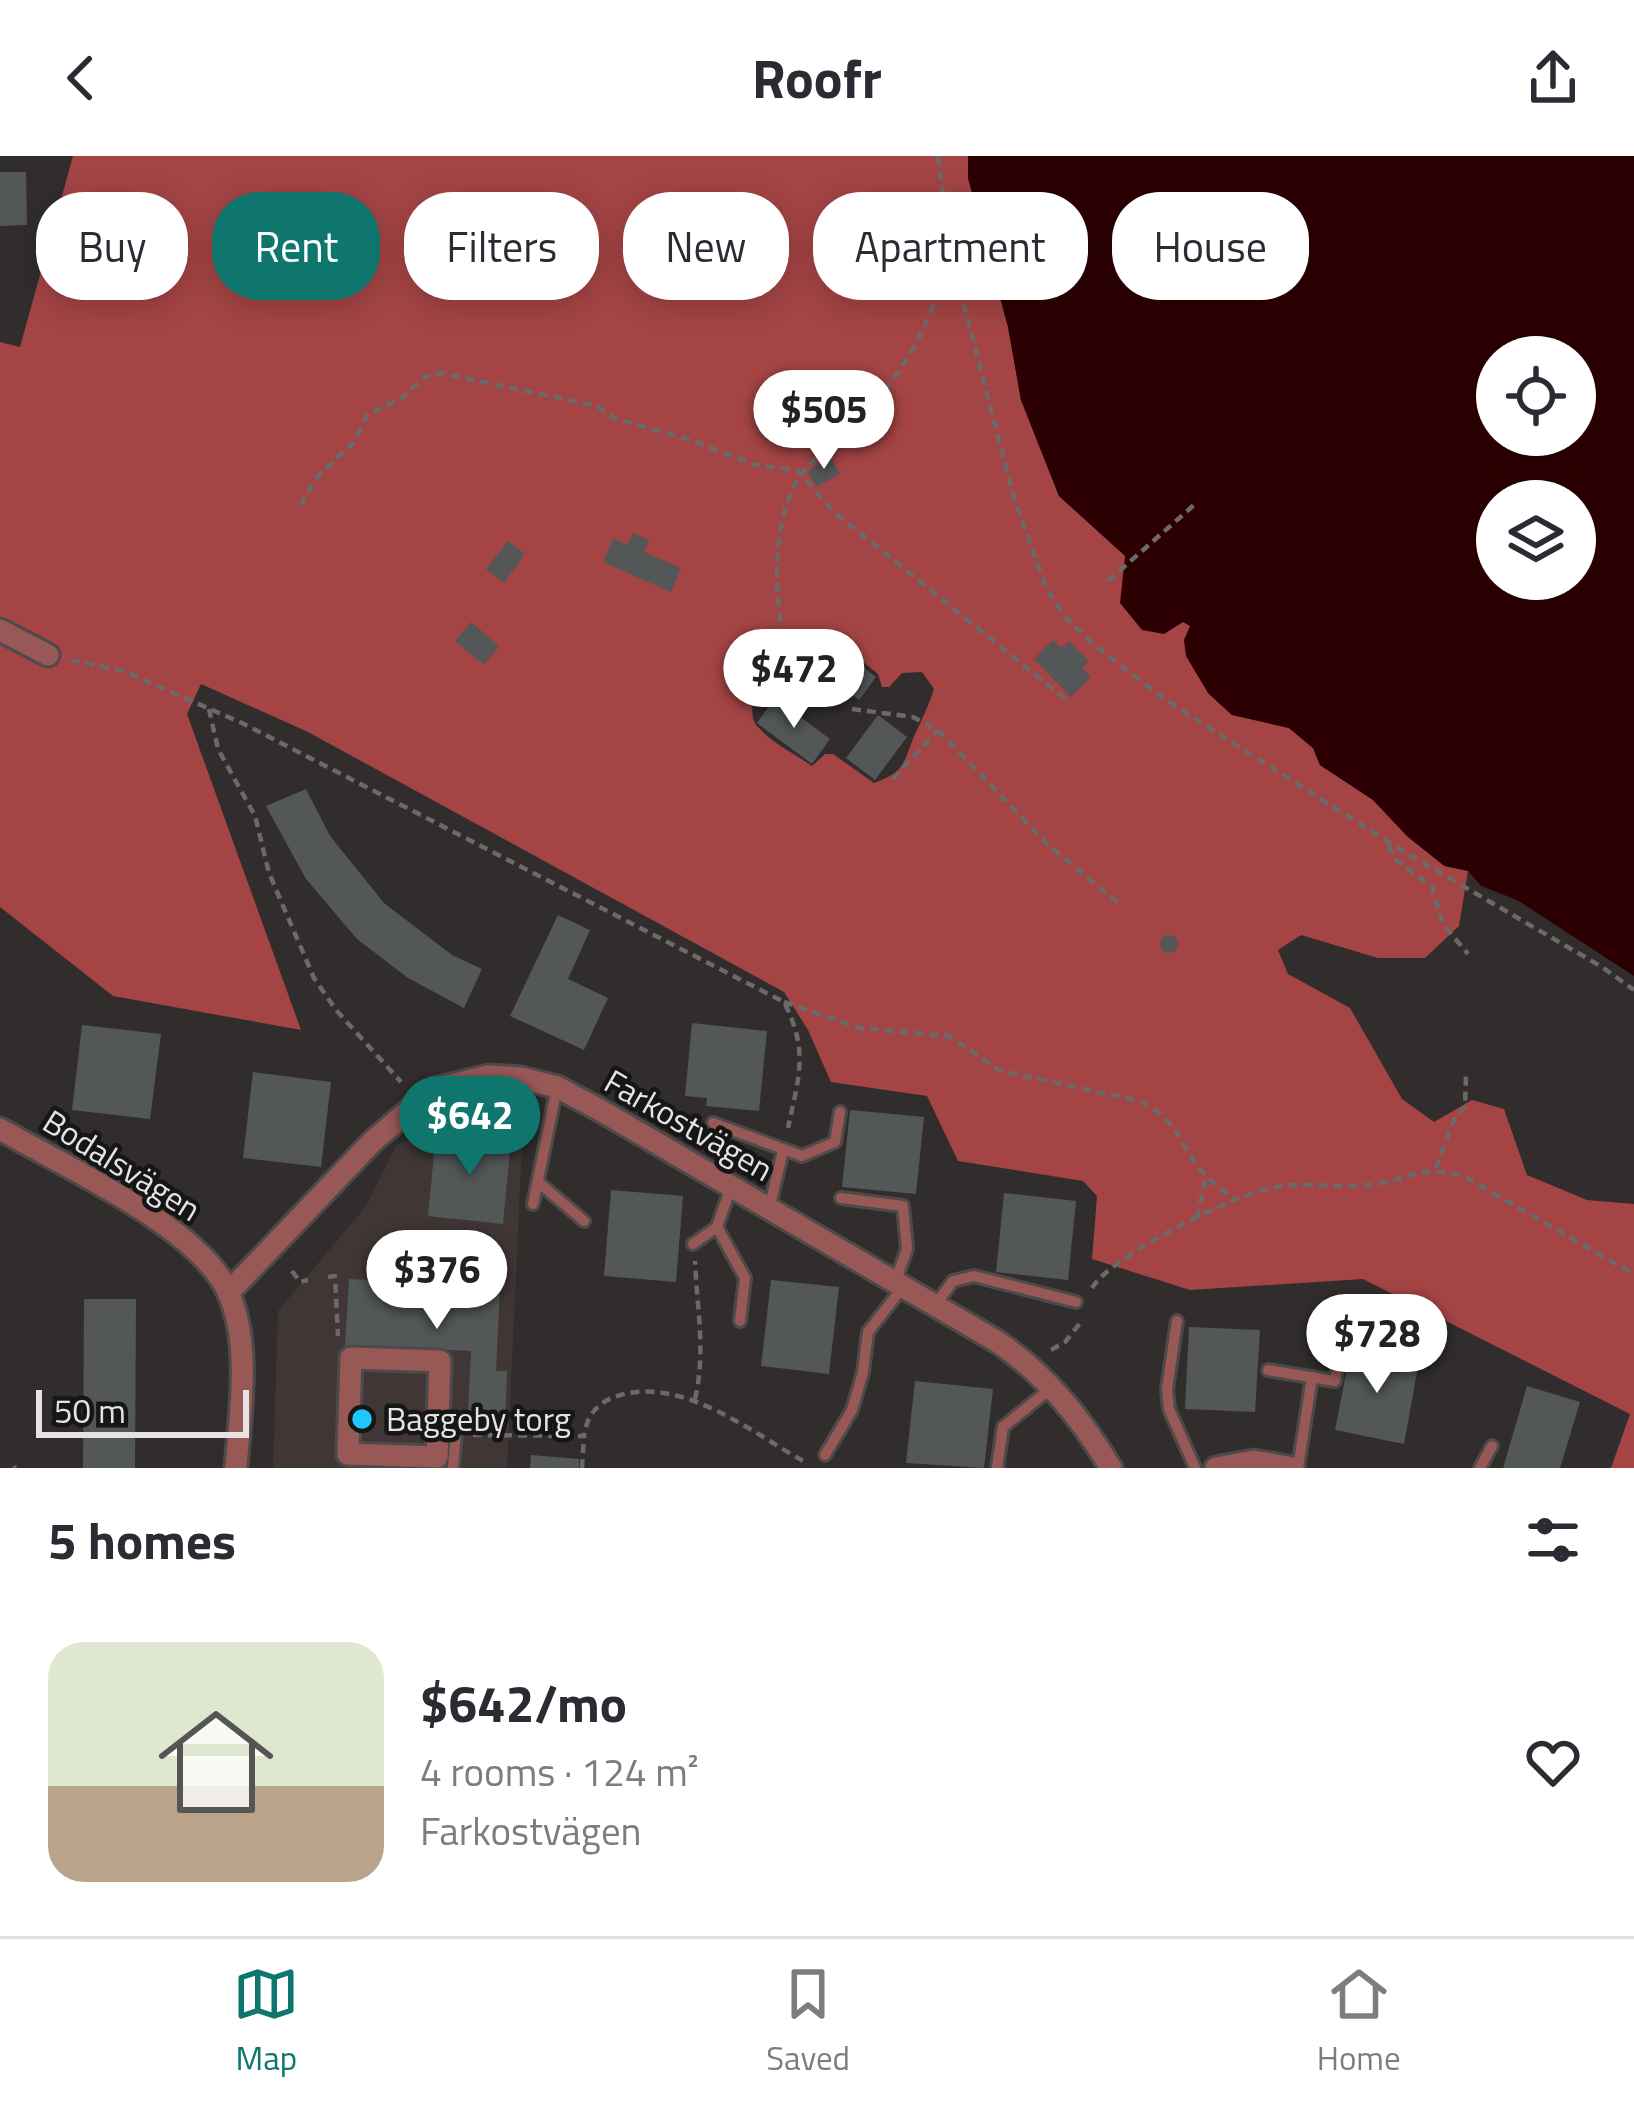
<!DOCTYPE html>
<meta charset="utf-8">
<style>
body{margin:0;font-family:"Titillium Web",sans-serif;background:#f7f7f7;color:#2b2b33;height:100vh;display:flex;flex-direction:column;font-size:45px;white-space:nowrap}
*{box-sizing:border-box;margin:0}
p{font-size:39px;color:#7c7c81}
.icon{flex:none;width:66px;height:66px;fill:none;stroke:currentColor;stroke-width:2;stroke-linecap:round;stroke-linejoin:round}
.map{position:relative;height:1312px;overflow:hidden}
.drawer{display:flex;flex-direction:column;background:#fff;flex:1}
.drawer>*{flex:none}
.guide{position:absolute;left:36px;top:36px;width:1563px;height:108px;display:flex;gap:24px}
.controls{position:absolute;left:1476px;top:180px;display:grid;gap:24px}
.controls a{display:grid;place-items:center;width:120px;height:120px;border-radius:50%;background:#fff;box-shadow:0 6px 30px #0003;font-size:60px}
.scale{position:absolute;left:36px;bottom:30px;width:213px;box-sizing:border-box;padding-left:12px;border:6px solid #e5e3e3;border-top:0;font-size:33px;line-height:42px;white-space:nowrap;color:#e5e3e3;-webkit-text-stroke:9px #171616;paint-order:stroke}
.price{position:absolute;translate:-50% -102px;padding:0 27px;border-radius:42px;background:#fff;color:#222;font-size:39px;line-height:78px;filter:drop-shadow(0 3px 6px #0008)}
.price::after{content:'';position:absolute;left:50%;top:72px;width:36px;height:27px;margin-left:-18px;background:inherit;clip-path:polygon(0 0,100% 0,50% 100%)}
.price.selected{background:#0f766e;color:#fff}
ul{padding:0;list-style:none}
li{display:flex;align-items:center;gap:36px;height:300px;padding:0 48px}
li+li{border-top:3px solid #e1e1e2}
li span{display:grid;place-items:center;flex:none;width:336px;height:240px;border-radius:36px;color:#555}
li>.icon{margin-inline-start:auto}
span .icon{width:144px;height:144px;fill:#fffc;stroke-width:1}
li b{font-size:51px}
h2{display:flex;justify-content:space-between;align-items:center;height:144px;padding:0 48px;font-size:51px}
.pill{padding:0 42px;border-radius:48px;background:#fff;box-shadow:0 6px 30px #0003;font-size:42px;line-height:108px}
.pill.selected{background:#0f766e;color:#fff}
header{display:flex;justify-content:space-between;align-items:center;height:156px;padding:0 48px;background:#fff;font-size:54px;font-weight:700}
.tabs{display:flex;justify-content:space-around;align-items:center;height:168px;border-top:3px solid #e1e1e2;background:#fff;font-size:33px;color:#7c7c81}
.tabs a{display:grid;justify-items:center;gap:6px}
.tabs .selected{color:#0f766e}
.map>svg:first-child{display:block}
.built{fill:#403635}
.forest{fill:#a44445;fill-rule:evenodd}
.water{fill:#2c0003;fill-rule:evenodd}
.building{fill:#535758}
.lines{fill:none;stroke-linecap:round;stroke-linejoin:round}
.lane-casing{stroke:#4e4a4a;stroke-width:16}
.street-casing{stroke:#4e4a4a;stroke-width:27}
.path{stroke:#6c6969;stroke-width:4.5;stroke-dasharray:9 6;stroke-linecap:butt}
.lane{stroke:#975856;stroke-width:10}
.street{stroke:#975856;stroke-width:21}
.poi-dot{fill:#1dc9fc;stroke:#171616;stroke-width:4.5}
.labels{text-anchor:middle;stroke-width:9;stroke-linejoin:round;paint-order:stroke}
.street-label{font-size:33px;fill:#e5e3e3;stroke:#171616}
.poi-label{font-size:33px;fill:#e5e3e3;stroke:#171616;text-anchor:start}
</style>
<header><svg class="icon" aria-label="back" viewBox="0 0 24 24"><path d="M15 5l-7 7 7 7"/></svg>Roofr<svg class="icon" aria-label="share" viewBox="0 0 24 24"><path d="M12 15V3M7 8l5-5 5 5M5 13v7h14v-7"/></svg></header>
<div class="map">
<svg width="1634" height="1312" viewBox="0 0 1634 1312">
<rect width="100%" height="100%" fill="#312d2d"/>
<path class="built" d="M 470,950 L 522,989 L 507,1312 L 273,1312 L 278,1155 L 366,1050 L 396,990 Z"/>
<path class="forest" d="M 73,0 L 968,0 L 968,22 L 1008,171 L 1021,244 L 1059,340 L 1126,400 L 1190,470 L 1208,537 L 1232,559 L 1289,572 L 1313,592 L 1320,609 L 1373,644 L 1408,681 L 1444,710 L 1468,715 L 1459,770 L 1425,802 L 1378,802 L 1301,779 L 1278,794 L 1288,818 L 1350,852 L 1402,943 L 1434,966 L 1472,944 L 1504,953 L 1527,1019 L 1587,1044 L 1634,1048 L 1634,1312 L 1611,1312 L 1630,1258 L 1363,1123 L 1190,1134 L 1092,1103 L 1097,1040 L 1083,1025 L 958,1005 L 927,940 L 831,926 L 808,874 L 784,836 L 308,576 L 201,528 L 187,558 L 301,874 L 113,840 L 0,751 L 0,186 L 20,191 ZM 826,476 L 878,518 L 882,531 L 889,531 L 902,517 L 922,516 L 934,533 C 929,549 922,563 915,578 C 903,606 907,615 874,627 L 833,598 L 825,598 L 812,610 C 795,598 772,587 758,571 C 751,564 752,554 753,545 C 757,497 777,480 826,476 Z"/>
<path class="water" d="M 968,0 L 1634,0 L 1634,820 L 1517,744 L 1481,730 L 1468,715 L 1445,710 L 1408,681 L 1373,644 L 1320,609 L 1313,592 L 1289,572 L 1232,559 L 1208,537 L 1186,500 L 1184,484 L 1190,470 L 1183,466 L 1164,478 L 1142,474 L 1120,447 L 1125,400 L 1059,340 L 1021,244 L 1008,171 L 968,22 ZM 1497,201 L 1575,201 L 1575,279 L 1497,279 ZM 1497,345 L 1575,345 L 1575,423 L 1497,423 Z"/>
<g class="building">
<path d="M 0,16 L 26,16 L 27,69 L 0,70 Z"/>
<path d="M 830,301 L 840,317 L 817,331 L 807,316 Z"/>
<path d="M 633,377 L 649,384 L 644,396 L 681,412 L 671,436 L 603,406 L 613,382 L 627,389 Z"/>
<path d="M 508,385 L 525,398 L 504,427 L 486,413 Z"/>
<path d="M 471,466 L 499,490 L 484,509 L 455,485 Z"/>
<path d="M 822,481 L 876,521 L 859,544 L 805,503 Z"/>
<path d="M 1053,484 L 1061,492 L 1069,485 L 1089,505 L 1082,512 L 1091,521 L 1071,541 L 1034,503 Z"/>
<path d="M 775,542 L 830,583 L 812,608 L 757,567 Z"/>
<path d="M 878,559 L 907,581 L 875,624 L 846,602 Z"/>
<path d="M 306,633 L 330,680 L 384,747 L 452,799 L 482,813 L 464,852 L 408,822 L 357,783 L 306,723 L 266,650 Z"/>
<path d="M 558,759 L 590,774 L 568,823 L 608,842 L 584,894 L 510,860 Z"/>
<circle cx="1169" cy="788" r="9"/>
<path d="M 692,867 L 767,875 L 759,955 L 706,950 L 707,942 L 685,940 Z"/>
<path d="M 82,869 L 161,878 L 150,963 L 72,954 Z"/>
<path d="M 253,916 L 331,926 L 321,1011 L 243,1002 Z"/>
<path d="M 850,954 L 924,961 L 916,1038 L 842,1031 Z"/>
<path d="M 436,977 L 511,984 L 503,1068 L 428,1060 Z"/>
<path d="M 611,1034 L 683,1040 L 676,1126 L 604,1120 Z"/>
<path d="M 1004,1037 L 1076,1045 L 1068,1124 L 996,1116 Z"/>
<path d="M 349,1123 L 500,1130 L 496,1215 L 507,1215 L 505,1276 L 467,1274 L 471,1195 L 345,1189 Z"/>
<path d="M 771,1124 L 839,1131 L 829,1218 L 761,1210 Z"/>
<path d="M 84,1143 L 136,1143 L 135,1312 L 83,1312 Z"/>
<path d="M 1189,1171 L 1260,1174 L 1255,1256 L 1185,1253 Z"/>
<path d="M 1351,1192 L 1419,1205 L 1404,1288 L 1335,1274 Z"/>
<path d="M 915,1225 L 993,1233 L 984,1312 L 906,1307 Z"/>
<path d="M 1527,1230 L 1580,1246 L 1560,1312 L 1503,1312 Z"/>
<path d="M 531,1299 L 579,1303 L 579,1312 L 530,1312 Z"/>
</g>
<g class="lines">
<g class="lane-casing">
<g id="lane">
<path d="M 713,967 L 802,1000 L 835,986 L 840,956"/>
<path d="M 538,1026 L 584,1065"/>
<path d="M 731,1031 L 717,1071 L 745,1122 L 740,1165"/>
<path d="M 841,1042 L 903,1050 L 907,1093 L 896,1124"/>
<path d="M 533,1048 L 557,931"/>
<path d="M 769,1053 L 783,995"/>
<path d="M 693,1088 L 717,1071"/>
<path d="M 936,1148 L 953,1125 L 974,1120 L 1076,1146"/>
<path d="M 1177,1165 L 1167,1233 L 1169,1253 L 1195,1312"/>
<path d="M 1268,1214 L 1335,1225 L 1340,1194"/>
<path d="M 825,1299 L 852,1254 L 863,1216 L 868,1176 L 903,1131"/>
<path d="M 453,1312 L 456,1276"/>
<path d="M 997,1312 L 1003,1271 L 1050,1233"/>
<path d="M 1298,1312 L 1312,1221"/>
<path d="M 1480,1312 L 1492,1290"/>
</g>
</g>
<g class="street-casing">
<g id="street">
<path d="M 0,474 L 48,499"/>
<path d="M 0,973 C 63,1010 201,1071 229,1138 C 251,1189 240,1258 236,1312"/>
<path d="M 229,1136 L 373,985 L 434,933 L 488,920 L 521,922 L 557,931 L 600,954 L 998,1186 C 1047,1220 1080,1261 1111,1312"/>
<path d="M 351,1202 L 440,1205 L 437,1301 L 348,1298 Z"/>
<path d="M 1216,1312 L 1254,1305 L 1293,1312"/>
</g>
</g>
<g class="path">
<path d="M 938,0 L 951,98 L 1014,342 L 1047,434 L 1066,462 L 1094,489 L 1166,544 L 1401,694 L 1602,811 L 1634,834"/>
<path d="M 301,349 L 314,324 L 354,286 L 367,259 L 402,242 L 424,221 L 441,217 L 597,250 L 614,262 L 694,285 L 752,308 L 798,315 L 834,356 L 1069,546"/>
<path d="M 1108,425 L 1194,349"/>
<path d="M 71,504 L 123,515 L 242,567 L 784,846 C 809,895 799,920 788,972"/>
<path d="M 756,529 L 766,508 L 785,492 C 774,444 771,360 801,319 C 807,309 819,301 828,293 C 854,267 882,240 903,209 C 926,175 938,138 951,98"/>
<path d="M 209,553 L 218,593 L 255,660 L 269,717 L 314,822 L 336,854 L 401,926"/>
<path d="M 852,553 L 913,561 L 938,574 L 1049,690 L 1120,748"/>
<path d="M 893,623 L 938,574"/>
<path d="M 1388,689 L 1395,703 L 1432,731 L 1442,767 L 1468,798"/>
<path d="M 784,846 L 860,872 L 949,880 L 1001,915 L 1140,945 C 1182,968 1178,988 1205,1019 C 1213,1028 1226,1036 1236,1044"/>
<path d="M 1436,1012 L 1455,961 L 1465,951 L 1466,918"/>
<path d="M 1197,1062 L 1206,1020"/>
<path d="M 292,1115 L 300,1126 L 308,1124"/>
<path d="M 328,1121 L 335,1120 L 338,1180"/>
<path d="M 1092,1132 C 1111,1100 1227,1043 1266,1033 C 1299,1024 1333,1033 1367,1029 C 1409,1025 1419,1006 1465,1021 L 1634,1118"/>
<path d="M 1051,1194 L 1065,1186 L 1081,1166"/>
<path d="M 695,1243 C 706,1196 697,1153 695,1105"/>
<path d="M 473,1279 L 584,1280 C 587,1259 597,1247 617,1240 C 681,1219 751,1276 805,1306"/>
<path d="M 14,1310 L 15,1312"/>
<path d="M 582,1312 L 584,1280"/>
</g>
<use href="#lane" class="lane"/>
<use href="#street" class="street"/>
</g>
<circle class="poi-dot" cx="362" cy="1263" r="12"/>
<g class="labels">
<g class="street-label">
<text transform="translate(689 969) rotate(30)" y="12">Farkostvägen</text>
<text transform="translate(122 1009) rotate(32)" y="12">Bodalsvägen</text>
</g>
<g class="poi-label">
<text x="386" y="1275">Baggeby torg</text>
</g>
</g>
</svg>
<div class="controls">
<a><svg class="icon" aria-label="locate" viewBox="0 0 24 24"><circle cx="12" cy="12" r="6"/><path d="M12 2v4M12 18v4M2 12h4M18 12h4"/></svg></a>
<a><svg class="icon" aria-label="layers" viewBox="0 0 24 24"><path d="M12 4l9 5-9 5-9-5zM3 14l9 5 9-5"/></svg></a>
</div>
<div class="scale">50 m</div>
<b class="price" style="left:824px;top:316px">$505</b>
<b class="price" style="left:794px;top:575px">$472</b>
<b class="price selected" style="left:470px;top:1022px">$642</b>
<b class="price" style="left:437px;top:1176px">$376</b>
<b class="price" style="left:1377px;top:1240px">$728</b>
<div class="guide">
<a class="pill">Buy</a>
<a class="pill selected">Rent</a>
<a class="pill">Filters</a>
<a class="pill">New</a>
<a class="pill">Apartment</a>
<a class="pill">House</a>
</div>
</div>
<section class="drawer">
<h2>5 homes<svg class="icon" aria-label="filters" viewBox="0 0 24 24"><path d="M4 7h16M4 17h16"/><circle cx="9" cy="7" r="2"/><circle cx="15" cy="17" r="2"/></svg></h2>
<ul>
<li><span style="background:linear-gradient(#dfe7d0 60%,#b9a48a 0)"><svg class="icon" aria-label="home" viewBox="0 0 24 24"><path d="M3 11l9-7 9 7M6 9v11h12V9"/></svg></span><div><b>$642/mo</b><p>4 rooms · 124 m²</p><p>Farkostvägen</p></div><svg class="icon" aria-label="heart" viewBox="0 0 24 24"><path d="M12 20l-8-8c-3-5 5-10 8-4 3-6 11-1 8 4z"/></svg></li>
</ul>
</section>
<nav class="tabs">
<a class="selected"><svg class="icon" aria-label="map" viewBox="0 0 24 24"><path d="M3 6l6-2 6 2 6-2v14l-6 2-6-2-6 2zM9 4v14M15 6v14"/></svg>Map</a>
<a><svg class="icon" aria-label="saved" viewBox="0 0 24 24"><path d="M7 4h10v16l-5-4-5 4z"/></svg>Saved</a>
<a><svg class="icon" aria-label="home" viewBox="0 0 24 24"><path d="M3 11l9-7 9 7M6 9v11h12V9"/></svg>Home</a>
</nav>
